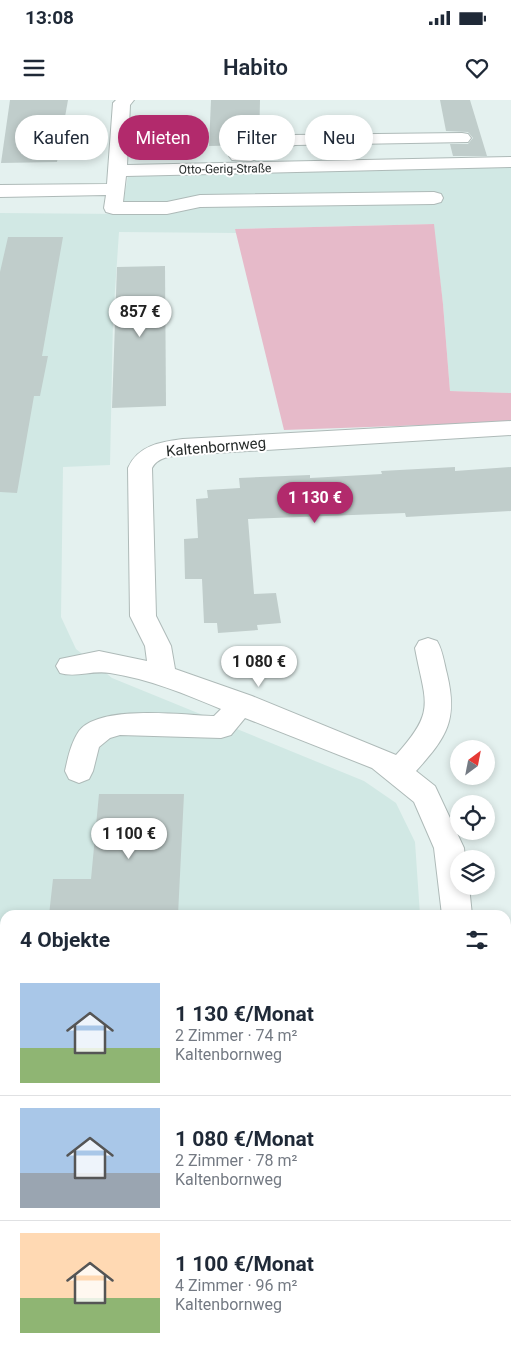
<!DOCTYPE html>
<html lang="de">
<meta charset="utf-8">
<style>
body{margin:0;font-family:Roboto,sans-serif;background:#f6f6f7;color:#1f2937;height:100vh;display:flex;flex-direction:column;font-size:19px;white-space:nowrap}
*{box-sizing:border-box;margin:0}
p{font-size:16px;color:#747a83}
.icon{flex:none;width:28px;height:28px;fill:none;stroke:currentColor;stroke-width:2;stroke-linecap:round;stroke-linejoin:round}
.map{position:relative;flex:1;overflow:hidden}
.panel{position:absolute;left:0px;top:810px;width:511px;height:446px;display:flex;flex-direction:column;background:#fff;border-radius:15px 15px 0 0;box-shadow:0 2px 8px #0003}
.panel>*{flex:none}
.banner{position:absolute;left:15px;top:15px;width:481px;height:45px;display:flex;gap:10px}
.needle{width:32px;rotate:32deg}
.controls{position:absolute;left:450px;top:640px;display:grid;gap:10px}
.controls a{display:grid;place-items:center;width:45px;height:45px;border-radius:50%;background:#fff;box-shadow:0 2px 8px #0003;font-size:25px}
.price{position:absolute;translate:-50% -42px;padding:0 11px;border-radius:18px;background:#fff;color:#222;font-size:16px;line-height:32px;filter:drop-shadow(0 1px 2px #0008)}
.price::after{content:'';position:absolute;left:50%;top:30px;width:15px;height:11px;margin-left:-8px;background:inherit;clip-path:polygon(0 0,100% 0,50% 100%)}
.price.on{background:#b22a6c;color:#fff}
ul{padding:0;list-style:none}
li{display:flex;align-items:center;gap:15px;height:125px;padding:0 20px}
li+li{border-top:1px solid #e0e1e3}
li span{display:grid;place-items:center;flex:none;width:140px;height:100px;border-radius:0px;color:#555}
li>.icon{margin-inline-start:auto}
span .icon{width:60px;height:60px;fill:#fffc;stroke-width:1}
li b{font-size:21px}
h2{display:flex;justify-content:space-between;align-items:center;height:60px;padding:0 20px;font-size:21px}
.pill{padding:0 18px;border-radius:22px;background:#fff;box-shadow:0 2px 8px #0003;font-size:18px;line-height:45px}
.pill.on{background:#b22a6c;color:#fff}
.status{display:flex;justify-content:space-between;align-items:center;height:35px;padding:0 25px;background:#fff;direction:ltr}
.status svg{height:14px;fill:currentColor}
header{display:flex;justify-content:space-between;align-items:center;height:65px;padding:0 20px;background:#fff;font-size:22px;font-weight:600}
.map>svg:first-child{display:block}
.built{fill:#d1e8e4}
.green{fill:#e6bac9}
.building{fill:#c0cdcb}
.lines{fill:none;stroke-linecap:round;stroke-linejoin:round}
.minor-casing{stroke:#aebab8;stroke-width:2}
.minor{fill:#fff;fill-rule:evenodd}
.labels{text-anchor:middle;stroke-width:4;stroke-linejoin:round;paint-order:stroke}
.far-street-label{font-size:12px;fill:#262b2a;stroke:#fff}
.street-label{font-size:15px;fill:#262b2a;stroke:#fff}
</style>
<div class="status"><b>13:08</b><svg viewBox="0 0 49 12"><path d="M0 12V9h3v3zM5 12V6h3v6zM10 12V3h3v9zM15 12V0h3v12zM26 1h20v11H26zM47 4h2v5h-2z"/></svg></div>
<header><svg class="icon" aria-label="menu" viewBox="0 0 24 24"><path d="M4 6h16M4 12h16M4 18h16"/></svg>Habito<svg class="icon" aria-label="heart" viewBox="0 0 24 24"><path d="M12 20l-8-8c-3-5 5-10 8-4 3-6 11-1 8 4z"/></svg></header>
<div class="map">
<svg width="511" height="1256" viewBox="0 0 511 1256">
<rect width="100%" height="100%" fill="#e4f1ef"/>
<g class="built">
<path d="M 511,66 L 511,293 L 450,291 L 443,204 L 433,124 L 235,129 L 237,133 L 119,132 L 113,220 L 110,365 L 63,367 L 61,517 L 76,549 L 112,578 L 364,681 L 396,703 L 415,742 L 420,815 L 5,815 L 5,937 L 0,937 L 0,113 L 121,114 L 128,76 Z"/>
<path d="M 511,1142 L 511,1256 L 0,1256 L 0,1149 L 5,1149 L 5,1251 L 506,1251 L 506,1143 Z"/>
</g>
<path class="green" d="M 434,124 L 443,204 L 450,291 L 511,293 L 511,322 L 284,330 L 235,129 Z"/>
<g class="building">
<path d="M 10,0 L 68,0 L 57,62 L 1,63 Z"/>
<path d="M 211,0 L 260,0 L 259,45 L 209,46 Z"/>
<path d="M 440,0 L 470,0 L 487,56 L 453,56 L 450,44 L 468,44 L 473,38 L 468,32 L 446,31 Z"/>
<path d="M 8,137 L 63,137 L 42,256 L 48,256 L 40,296 L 34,296 L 17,393 L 0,392 L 0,172 Z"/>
<path d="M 165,166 L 166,306 L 112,308 L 117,167 Z"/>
<path d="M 455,367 L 455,371 L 511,367 L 511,411 L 406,417 L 405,413 L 248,419 L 254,494 L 276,493 L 281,523 L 257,525 L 258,530 L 218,533 L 217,523 L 204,523 L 202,479 L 185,479 L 184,439 L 198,438 L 196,399 L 208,398 L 207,390 L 240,388 L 239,378 L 310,375 L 310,378 L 382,374 L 381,371 Z"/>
<path d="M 99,694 L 184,694 L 178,815 L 49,815 L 53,779 L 91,779 Z"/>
</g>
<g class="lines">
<g class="minor-casing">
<g id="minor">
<path d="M 116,0 L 134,0 L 130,5 L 127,65 L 511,57 L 511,67 L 126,76 L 123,102 L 167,102 L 200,95 L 434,92 L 441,94 L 443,98 L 441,102 L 434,104 L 200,107 L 167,114 L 113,114 L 106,112 L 104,108 L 106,95 L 0,97 L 0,85 L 107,84 L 113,3 Z"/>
<path d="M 462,33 L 468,34 L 471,38 L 468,42 L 295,45 L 251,61 L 232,60 L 229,56 L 232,52 L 249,51 L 293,35 Z"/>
<path d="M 511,321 L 511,335 L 183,355 C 171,356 158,357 152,368 L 156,516 L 171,546 L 175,569 L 252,596 L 396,655 C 437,610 425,603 415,548 L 419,541 L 428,538 L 437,541 C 443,551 444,563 447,574 C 458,620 447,637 416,671 L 435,686 L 464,748 L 465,759 L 459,759 L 459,786 L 469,786 L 472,815 L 442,815 L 434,748 L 414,702 L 372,668 L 245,618 L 231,635 L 221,638 L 120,635 L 110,638 L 99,647 L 93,671 L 89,679 L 79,683 L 69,679 L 65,671 C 68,657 71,643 79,631 C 100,604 183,615 214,616 L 221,609 C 185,594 149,579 110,573 C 92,570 76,578 60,573 L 56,566 L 60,559 L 99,551 L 147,561 L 145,546 L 130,516 L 128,368 C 138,345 161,342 183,339 Z"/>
<rect x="506" y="982" width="5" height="34"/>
<rect x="0" y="983" width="5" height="34"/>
<rect x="0" y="1041" width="5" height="34"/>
<rect x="506" y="1046" width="5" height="34"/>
<rect x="185" y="1251" width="38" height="5"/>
<rect x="255" y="1251" width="38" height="5"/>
<rect x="354" y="1251" width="38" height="5"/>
</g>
</g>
<use href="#minor" class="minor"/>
</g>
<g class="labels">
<g class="far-street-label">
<text transform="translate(225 69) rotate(-1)" y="4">Otto-Gerig-Straße</text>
</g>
<g class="street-label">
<text transform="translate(216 347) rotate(-5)" y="5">Kaltenbornweg</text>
</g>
</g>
</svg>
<div class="controls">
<a><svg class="needle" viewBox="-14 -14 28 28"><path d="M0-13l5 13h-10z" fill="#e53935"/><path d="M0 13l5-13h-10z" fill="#747a83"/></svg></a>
<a><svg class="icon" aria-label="locate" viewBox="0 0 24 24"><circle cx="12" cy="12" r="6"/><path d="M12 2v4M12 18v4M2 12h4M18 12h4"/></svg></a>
<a><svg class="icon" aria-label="layers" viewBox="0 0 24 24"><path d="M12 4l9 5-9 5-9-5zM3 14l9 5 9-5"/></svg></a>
</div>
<b class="price" style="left:140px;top:238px">857 €</b>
<b class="price on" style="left:315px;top:424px">1 130 €</b>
<b class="price" style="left:259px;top:588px">1 080 €</b>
<b class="price" style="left:129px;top:760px">1 100 €</b>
<div class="banner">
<a class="pill">Kaufen</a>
<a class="pill on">Mieten</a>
<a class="pill">Filter</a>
<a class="pill">Neu</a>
</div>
<section class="panel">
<h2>4 Objekte<svg class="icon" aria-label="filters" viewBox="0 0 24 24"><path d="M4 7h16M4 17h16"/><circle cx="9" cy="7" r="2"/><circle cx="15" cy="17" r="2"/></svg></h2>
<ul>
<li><span style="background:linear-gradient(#a9c7e8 65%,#8fb573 0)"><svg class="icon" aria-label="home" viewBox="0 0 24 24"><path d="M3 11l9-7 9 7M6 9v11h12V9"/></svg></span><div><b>1 130 €/Monat</b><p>2 Zimmer · 74 m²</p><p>Kaltenbornweg</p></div></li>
<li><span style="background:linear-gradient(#a9c7e8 65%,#9aa5b1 0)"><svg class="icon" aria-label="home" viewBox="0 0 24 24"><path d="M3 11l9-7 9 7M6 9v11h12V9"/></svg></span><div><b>1 080 €/Monat</b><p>2 Zimmer · 78 m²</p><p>Kaltenbornweg</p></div></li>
<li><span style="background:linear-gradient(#ffd9b3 65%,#8fb573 0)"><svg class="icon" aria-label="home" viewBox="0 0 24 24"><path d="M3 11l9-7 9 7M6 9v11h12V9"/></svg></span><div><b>1 100 €/Monat</b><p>4 Zimmer · 96 m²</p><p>Kaltenbornweg</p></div></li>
</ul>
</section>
</div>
